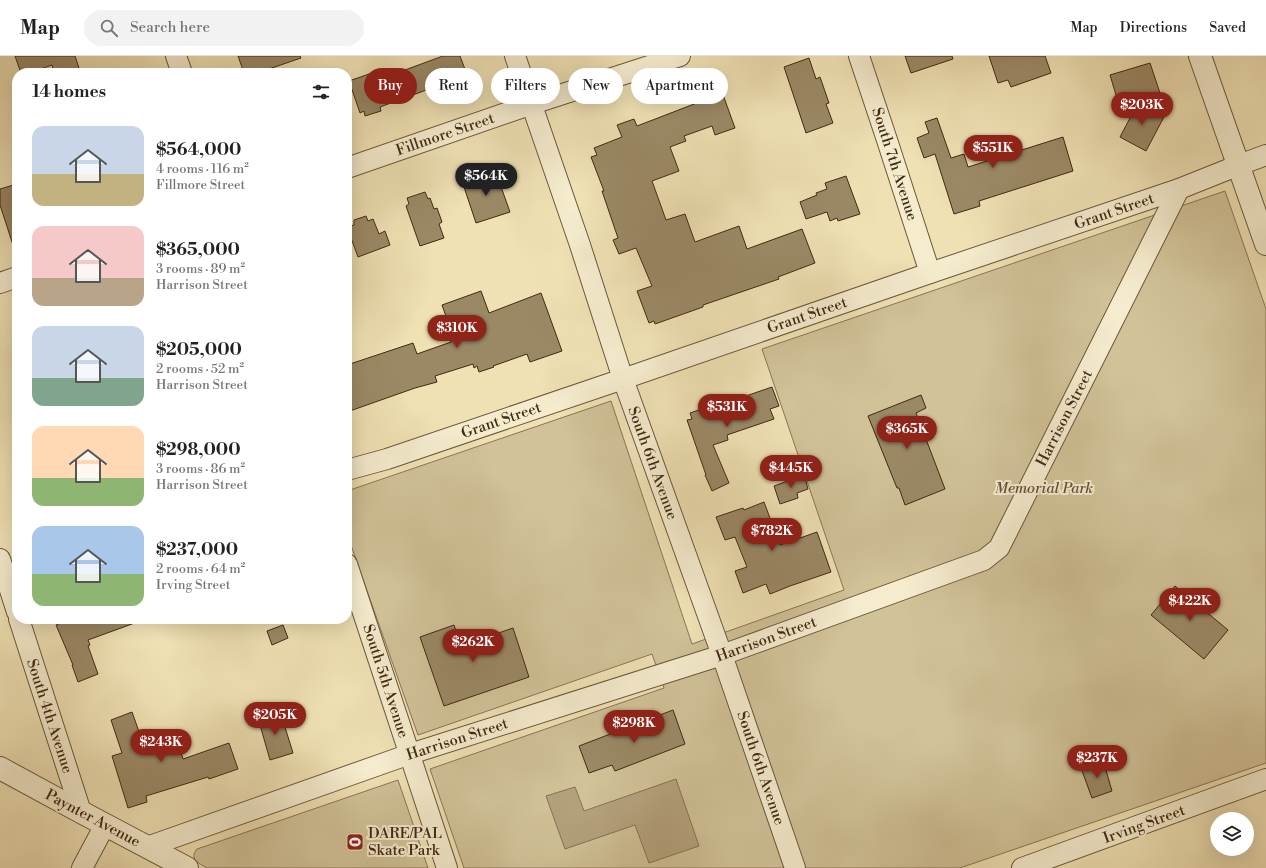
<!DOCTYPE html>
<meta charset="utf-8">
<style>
body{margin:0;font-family:"Libre Bodoni",serif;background:#f2f2f2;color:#222;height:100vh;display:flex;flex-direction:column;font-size:15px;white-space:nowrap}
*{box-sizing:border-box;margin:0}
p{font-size:13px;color:#767676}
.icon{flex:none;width:22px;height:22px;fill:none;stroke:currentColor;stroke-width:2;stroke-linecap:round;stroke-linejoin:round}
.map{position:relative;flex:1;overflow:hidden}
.details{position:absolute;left:12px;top:12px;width:340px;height:556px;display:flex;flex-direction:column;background:#fff;border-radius:16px;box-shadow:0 4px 16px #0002}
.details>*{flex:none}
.banner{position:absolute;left:364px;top:12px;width:380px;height:36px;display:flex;gap:8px}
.buttons{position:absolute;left:1210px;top:756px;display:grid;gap:8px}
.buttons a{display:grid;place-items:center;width:44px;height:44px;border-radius:50%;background:#fff;box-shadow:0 4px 16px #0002;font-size:20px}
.price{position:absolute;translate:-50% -34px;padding:0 9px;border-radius:14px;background:#8f2418;color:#fff;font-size:13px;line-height:26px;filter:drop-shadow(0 1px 2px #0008)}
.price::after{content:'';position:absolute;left:50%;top:24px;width:12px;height:9px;margin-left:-6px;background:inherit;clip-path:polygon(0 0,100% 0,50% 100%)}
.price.on{background:#222;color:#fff}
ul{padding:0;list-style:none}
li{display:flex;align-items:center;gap:12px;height:100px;padding:0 20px}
li span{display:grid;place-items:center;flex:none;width:112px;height:80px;border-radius:12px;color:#555}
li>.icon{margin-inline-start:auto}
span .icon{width:48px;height:48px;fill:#fffc;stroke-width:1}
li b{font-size:17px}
h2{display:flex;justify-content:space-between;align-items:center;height:48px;padding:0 20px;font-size:17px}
.tag{padding:0 14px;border-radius:18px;background:#fff;box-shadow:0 4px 16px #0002;font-size:14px;line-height:36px}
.tag.on{background:#8f2418;color:#fff}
header{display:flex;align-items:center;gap:24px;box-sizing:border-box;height:56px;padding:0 20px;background:#fff;border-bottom:1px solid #e0e0e0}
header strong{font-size:19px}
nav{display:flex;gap:22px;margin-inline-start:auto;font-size:14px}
.search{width:280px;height:36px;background:#f2f2f2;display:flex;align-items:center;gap:10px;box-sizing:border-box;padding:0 14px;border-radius:22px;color:#767676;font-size:15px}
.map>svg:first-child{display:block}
.green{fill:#d1c298;stroke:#897655}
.water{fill:#b4a27d;stroke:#867252}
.building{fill:#9b8966;stroke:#412912}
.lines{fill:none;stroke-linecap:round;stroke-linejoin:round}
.minor-casing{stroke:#6c573a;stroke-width:22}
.tertiary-casing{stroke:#6c573a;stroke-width:24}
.minor{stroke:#f5ecce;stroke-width:20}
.tertiary{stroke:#f5ecce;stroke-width:22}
.labels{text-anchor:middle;stroke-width:4;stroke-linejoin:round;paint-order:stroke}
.street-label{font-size:15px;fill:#412912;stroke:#f5ecce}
.park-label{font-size:15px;font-style:italic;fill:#654f34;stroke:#f5ecce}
.poi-label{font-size:15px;fill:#412912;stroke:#f5ecce;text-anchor:start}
</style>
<header>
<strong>Map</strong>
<div class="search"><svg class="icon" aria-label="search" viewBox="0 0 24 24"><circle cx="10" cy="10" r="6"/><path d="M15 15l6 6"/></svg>Search here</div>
<nav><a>Map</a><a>Directions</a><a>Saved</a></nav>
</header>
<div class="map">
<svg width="1266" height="812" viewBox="0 0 1266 812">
<rect width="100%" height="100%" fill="#efe1b4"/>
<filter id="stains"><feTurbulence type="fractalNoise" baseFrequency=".005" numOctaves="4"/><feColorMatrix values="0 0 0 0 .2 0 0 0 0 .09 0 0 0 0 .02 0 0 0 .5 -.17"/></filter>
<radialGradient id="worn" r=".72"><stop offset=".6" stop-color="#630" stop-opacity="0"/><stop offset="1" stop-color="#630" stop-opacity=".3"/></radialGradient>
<g class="green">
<path d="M 1225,135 L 1266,253 L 1266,707 L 960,812 L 464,812 L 430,713 L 664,632 L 652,598 L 418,679 L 347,478 L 347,435 L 611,345 L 692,588 L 844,534 L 762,293 Z"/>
<path d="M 398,724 L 428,812 L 207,812 C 198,807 189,803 197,793 Z"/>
</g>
<path class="water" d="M 676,723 L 699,790 L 649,807 L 635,769 L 565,793 L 546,740 L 575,731 L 584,755 Z"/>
<g class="building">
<path d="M 15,0 L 75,0 L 79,12 L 62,17 L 54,17 L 52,9 L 30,17 L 21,17 Z"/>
<path d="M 238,0 L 300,0 L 301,2 L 269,13 L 270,17 L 244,17 Z"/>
<path d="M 443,0 L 460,0 L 466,16 L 428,30 L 429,33 L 380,51 L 381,55 L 365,60 L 364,55 L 360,57 L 349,25 L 372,17 L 375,25 Z"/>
<path d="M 905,0 L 952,0 L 953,3 L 911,17 Z"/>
<path d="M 989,0 L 1045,0 L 1051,17 L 1011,31 L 1008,24 L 998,27 Z"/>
<path d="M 809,2 L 816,23 L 820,21 L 829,47 L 826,48 L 833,67 L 806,77 L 784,11 Z"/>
<path d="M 1150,7 L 1160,37 L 1119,49 L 1110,19 Z"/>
<path d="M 722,36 L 735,72 L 715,79 L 712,70 L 684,80 L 686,85 L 670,91 L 679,115 L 652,125 L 666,164 L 685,158 L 695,186 L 739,170 L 747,193 L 802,173 L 815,207 L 778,221 L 779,223 L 703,249 L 703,251 L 655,268 L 654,265 L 649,267 L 637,235 L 652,230 L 636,192 L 619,198 L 613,184 L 618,182 L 602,135 L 604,135 L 591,101 L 597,99 L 594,92 L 622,81 L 617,69 L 634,63 L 637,70 L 702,45 L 702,43 Z"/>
<path d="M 1139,45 L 1165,59 L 1146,95 L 1120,81 Z"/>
<path d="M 937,62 L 951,102 L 964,98 L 968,111 L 1063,81 L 1073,115 L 979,145 L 980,150 L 954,158 L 935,98 L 924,102 L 917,82 L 929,77 L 925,66 Z"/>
<path d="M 495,114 L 510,156 L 476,167 L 462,125 Z"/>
<path d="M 846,120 L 860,158 L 838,165 L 837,162 L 830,165 L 827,156 L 806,163 L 800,146 L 817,139 L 816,137 L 827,133 L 825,127 Z"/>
<path d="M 17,128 L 17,192 L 14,192 L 0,149 L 0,133 Z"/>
<path d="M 425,136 L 428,143 L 430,142 L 434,153 L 437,152 L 442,166 L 439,168 L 444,182 L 420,190 L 406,150 L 409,148 L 407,142 Z"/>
<path d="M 366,160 L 368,165 L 373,163 L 379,178 L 385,175 L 390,189 L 358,201 L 347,171 L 354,169 L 354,164 Z"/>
<path d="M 481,235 L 489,257 L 541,237 L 562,295 L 530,306 L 527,298 L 493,310 L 494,311 L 479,316 L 477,310 L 474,312 L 473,308 L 435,320 L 437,326 L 415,332 L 347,356 L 347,309 L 413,287 L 417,298 L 451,286 L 450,284 L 454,283 L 442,249 Z"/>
<path d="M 772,331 L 779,350 L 770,353 L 774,363 L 727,379 L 728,384 L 713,389 L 729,427 L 712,435 L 705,419 L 706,419 L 687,364 L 692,363 L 690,357 L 716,348 L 717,350 Z"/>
<path d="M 921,339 L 926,352 L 916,357 L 945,433 L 905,449 L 899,432 L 897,432 L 868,360 Z"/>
<path d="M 804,419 L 808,433 L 797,437 L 798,442 L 780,448 L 774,430 Z"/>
<path d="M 764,446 L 780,489 L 817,476 L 831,516 L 790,530 L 770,538 L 766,528 L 743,537 L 735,515 L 747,511 L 735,481 L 725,484 L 716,461 L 743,452 L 744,454 Z"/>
<path d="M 1175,530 L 1228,574 L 1204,603 L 1151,559 Z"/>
<path d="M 70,563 L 140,563 L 140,565 L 88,584 L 90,589 L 88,590 L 98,618 L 78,626 L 72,609 L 73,609 L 56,569 Z"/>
<path d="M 283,569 L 288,582 L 272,589 L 267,575 Z"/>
<path d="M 454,569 L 461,590 L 513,572 L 529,621 L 444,650 L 420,581 Z"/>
<path d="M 673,654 L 685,688 L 615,715 L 612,709 L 589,717 L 579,690 Z"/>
<path d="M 280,655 L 293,697 L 270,704 L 258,662 Z"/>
<path d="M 132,656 L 143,687 L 175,677 L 183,703 L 229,687 L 238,713 L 209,723 L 208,721 L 146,740 L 147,746 L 128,752 L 112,700 L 122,697 L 111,664 Z"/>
<path d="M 1103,704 L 1112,735 L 1092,742 L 1081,712 Z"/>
</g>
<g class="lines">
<g class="minor-casing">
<g id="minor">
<path d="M 176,0 L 182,17"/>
<path d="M 515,0 L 580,189 L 623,323 L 722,599 L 795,812"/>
<path d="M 859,0 L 887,84 L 930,217"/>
<path d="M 347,112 L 532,48 L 680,0"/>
<path d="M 0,227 L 17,221"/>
<path d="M 347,414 L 387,403 L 623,323 L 930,217 L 1179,133 L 1239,109 L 1266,99"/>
<path d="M 0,503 L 17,556"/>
<path d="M 347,508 L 447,812"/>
<path d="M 19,563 L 81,756"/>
<path d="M 147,791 L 410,698 L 722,599 L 984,504 L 999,492 L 1179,133"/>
<path d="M 82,812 L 105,769"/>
<path d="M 1022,812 L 1266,723"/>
</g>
</g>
<g class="tertiary-casing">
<g id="tertiary">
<path d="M 1200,0 L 1266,188"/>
<path d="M 0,712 L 81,756 L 187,812"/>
</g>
</g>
<use href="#minor" class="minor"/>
<use href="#tertiary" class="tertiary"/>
</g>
<defs>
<g id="stadium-square" transform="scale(0.9)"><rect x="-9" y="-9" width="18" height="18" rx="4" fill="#8f2418" stroke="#f5ecce"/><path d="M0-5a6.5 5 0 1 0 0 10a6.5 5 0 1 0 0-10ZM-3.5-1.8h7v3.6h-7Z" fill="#fff"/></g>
</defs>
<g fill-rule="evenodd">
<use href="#stadium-square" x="355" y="786"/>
</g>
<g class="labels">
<g class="street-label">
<text transform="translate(445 78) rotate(-19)" y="5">Fillmore Street</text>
<text transform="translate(895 108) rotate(72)" y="5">South 7th Avenue</text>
<text transform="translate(1114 155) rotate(-19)" y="5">Grant Street</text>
<text transform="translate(807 259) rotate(-19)" y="5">Grant Street</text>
<text transform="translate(1064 362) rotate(-63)" y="5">Harrison Street</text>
<text transform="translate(501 364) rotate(-19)" y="5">Grant Street</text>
<text transform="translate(653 407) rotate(70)" y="5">South 6th Avenue</text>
<text transform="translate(766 583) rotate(-20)" y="5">Harrison Street</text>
<text transform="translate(386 625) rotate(72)" y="5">South 5th Avenue</text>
<text transform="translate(50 660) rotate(72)" y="5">South 4th Avenue</text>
<text transform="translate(457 683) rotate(-18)" y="5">Harrison Street</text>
<text transform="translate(761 712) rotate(71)" y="5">South 6th Avenue</text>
<text transform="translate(93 762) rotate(28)" y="5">Paynter Avenue</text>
<text transform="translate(1144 768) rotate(-20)" y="5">Irving Street</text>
</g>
<g class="park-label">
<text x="1044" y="437">Memorial Park</text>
</g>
<g class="poi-label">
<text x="368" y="782">DARE/PAL<tspan x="368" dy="17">Skate Park</tspan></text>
</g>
</g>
<rect width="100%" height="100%" filter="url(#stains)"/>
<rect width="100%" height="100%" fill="url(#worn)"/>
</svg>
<div class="buttons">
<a><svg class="icon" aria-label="layers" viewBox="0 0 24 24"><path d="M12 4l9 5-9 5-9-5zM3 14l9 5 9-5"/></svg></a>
</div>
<b class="price" style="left:1142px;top:70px">$203K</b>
<b class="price" style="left:993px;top:113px">$551K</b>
<b class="price on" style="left:486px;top:141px">$564K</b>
<b class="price" style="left:457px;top:293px">$310K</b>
<b class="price" style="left:727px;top:372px">$531K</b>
<b class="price" style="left:907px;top:394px">$365K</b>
<b class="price" style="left:791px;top:433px">$445K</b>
<b class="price" style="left:772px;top:496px">$782K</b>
<b class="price" style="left:1190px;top:566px">$422K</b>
<b class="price" style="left:473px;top:607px">$262K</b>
<b class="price" style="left:275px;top:680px">$205K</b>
<b class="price" style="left:634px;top:688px">$298K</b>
<b class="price" style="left:161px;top:707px">$243K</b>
<b class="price" style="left:1097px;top:723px">$237K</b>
<div class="banner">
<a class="tag on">Buy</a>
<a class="tag">Rent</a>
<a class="tag">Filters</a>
<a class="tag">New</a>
<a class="tag">Apartment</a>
</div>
<section class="details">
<h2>14 homes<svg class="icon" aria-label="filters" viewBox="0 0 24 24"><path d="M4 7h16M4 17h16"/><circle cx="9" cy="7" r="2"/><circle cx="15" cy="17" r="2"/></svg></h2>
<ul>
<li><span style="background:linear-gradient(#c9d6e8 60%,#c2b280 0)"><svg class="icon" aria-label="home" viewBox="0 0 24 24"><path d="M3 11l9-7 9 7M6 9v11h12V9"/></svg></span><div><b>$564,000</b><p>4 rooms · 116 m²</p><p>Fillmore Street</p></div></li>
<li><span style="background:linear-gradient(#f6c9c9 65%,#b9a48a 0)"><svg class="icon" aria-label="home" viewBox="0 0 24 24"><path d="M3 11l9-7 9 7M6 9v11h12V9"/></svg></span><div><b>$365,000</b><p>3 rooms · 89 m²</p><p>Harrison Street</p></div></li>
<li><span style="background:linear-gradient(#c9d6e8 65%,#7fa58c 0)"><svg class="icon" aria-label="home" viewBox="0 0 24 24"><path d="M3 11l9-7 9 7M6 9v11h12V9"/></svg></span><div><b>$205,000</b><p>2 rooms · 52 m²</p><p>Harrison Street</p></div></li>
<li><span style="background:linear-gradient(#ffd9b3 65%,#8fb573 0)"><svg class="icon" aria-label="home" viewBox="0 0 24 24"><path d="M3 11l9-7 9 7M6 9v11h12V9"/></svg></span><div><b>$298,000</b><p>3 rooms · 86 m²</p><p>Harrison Street</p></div></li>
<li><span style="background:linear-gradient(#a9c7e8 60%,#8fb573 0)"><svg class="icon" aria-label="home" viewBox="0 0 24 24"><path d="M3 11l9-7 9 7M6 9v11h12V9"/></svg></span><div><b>$237,000</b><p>2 rooms · 64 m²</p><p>Irving Street</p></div></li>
</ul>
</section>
</div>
